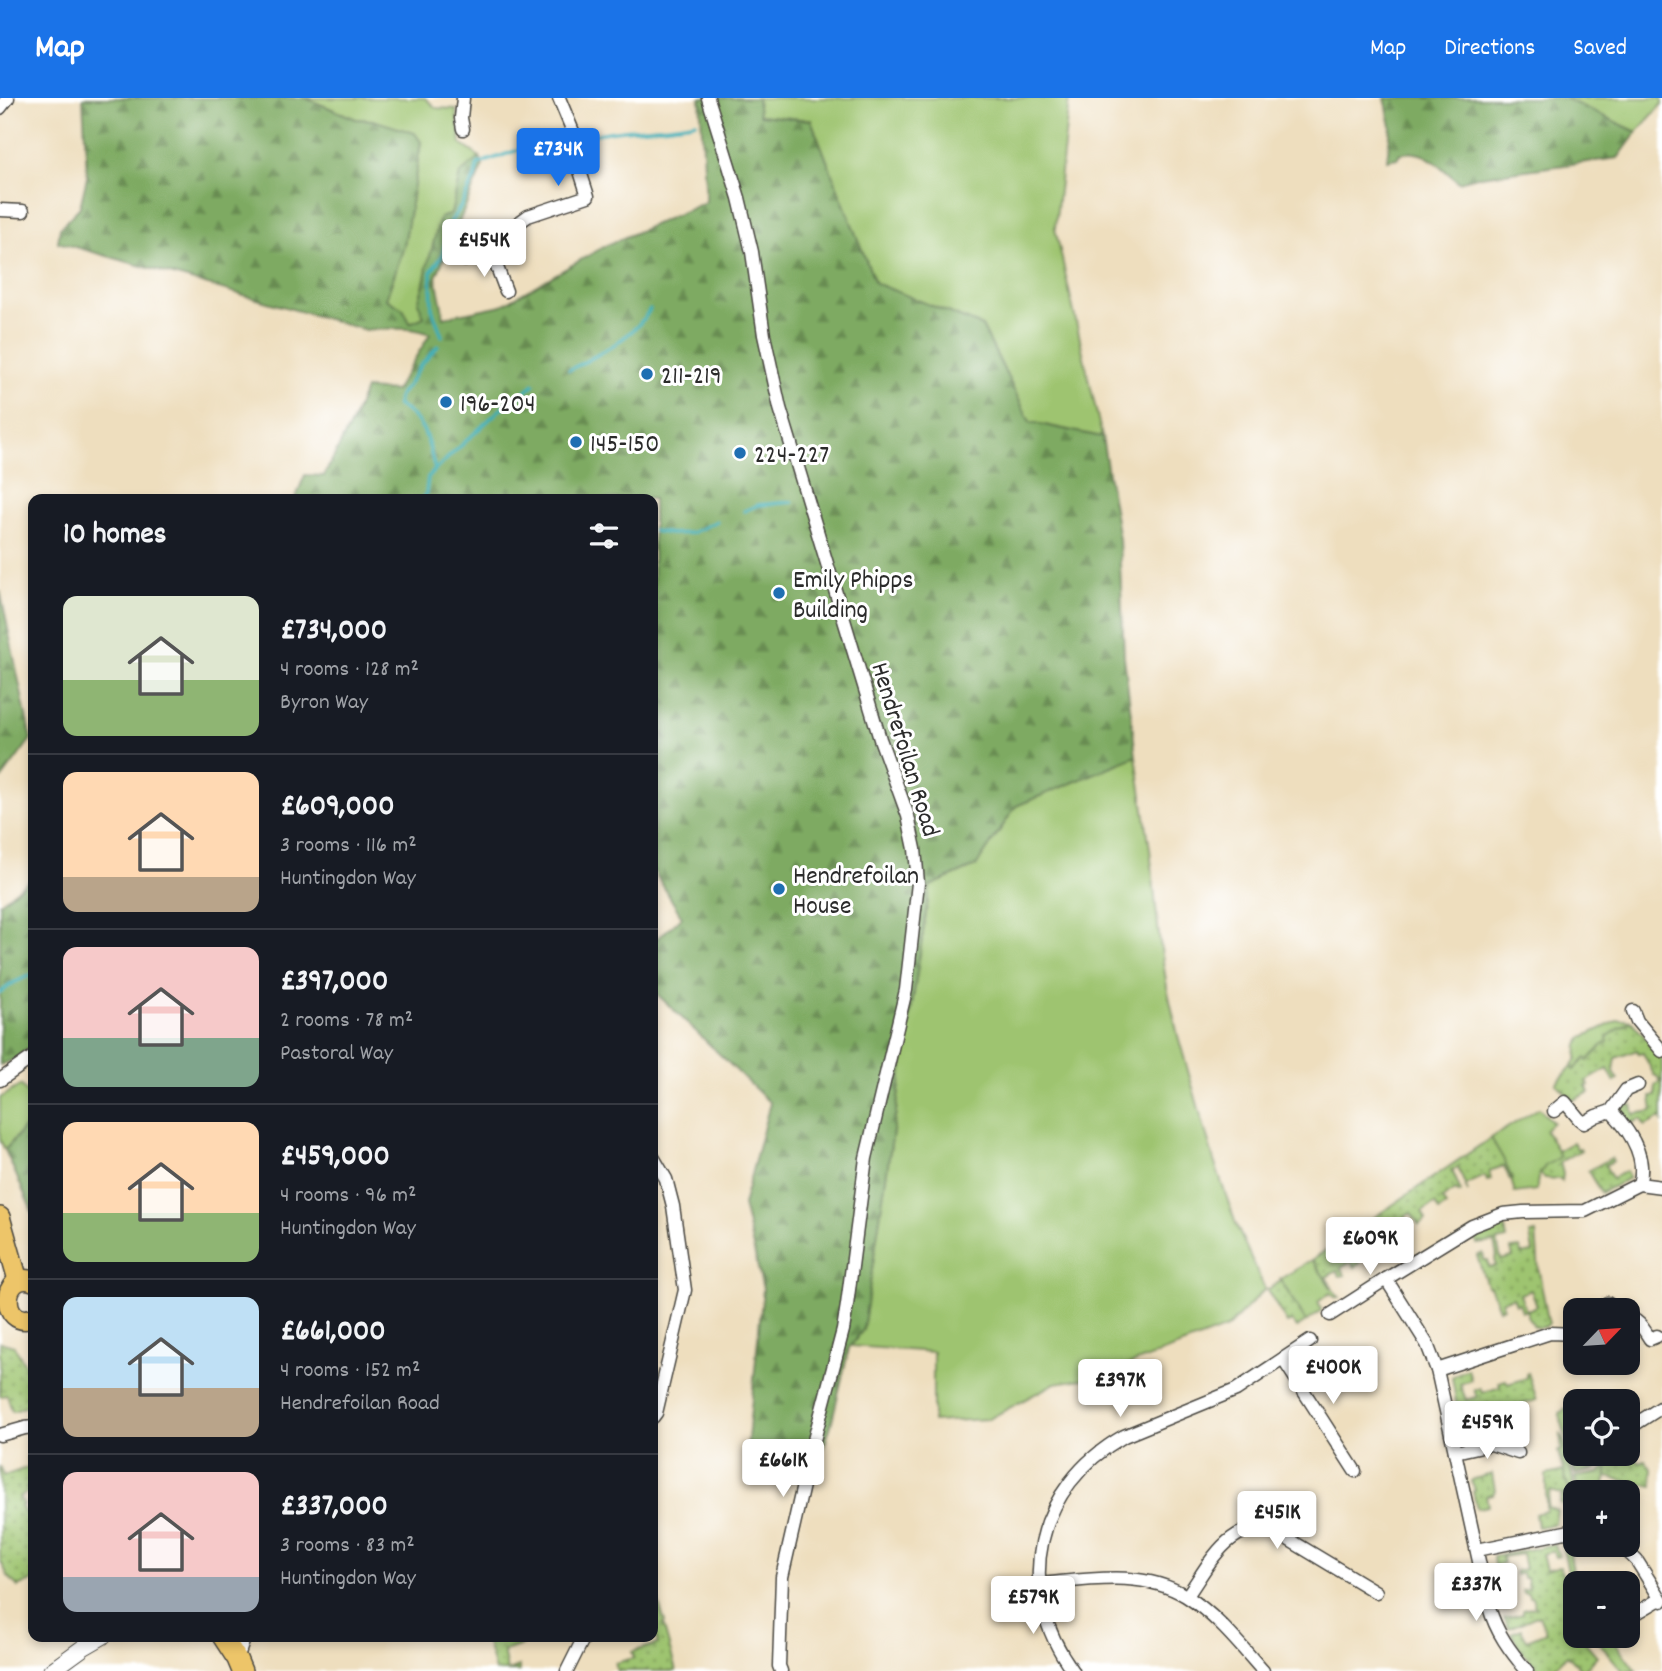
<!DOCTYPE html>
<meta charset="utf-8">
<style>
body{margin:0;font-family:Dekko,sans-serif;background:#242831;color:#f1f3f6;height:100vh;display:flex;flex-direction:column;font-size:26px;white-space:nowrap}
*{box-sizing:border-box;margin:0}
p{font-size:23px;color:#9ea1a6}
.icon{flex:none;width:38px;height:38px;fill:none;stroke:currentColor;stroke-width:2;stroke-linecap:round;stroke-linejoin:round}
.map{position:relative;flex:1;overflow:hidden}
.details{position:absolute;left:28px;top:396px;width:630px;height:1148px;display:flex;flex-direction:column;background:#171b24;border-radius:14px;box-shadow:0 4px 10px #0003}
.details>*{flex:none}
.needle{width:46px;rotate:65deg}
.tools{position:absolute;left:1563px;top:1200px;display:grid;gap:14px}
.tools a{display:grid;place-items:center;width:77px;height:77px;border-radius:14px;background:#171b24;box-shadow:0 4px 10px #0003;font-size:35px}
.price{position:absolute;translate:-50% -60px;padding:0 16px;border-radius:7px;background:#fff;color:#222;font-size:23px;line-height:46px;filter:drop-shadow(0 2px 4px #0008)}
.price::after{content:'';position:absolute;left:50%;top:42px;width:21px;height:16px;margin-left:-10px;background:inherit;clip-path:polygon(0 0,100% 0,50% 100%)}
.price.current{background:#1a73e8;color:#fff}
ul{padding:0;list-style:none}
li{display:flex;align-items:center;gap:21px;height:175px;padding:0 35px}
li+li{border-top:2px solid #363941}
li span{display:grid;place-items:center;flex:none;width:196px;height:140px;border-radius:14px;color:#555}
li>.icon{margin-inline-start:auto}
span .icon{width:84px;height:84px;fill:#fffc;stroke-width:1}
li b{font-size:30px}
h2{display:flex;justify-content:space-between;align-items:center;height:84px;padding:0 35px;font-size:30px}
header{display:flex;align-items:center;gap:42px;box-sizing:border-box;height:98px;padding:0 35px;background:#1a73e8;color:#fff}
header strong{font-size:33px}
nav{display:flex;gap:38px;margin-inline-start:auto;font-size:24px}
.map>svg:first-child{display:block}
.grass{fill:#9ec46f;stroke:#64784d;stroke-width:2}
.forest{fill:url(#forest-firs);stroke:#546a46;stroke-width:2}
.garden{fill:url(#garden-dots);stroke:#64784d;stroke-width:2}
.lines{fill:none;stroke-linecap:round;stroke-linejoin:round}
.stream{stroke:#3daeb6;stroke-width:3.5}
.minor-casing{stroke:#484641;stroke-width:15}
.tertiary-casing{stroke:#484641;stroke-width:18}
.primary-casing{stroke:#484641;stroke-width:22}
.minor{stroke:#fff;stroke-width:12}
.tertiary{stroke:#fff;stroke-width:16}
.primary{stroke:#edc569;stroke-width:19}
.poi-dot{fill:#1f6fb2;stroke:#fff;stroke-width:2.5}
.labels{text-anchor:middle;stroke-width:6;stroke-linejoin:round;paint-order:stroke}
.poi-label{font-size:26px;fill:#2b2b2b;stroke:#fff;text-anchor:start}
.street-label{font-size:26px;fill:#2b2b2b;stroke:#fff}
</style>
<header>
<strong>Map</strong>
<nav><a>Map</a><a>Directions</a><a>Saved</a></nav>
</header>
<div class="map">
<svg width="1662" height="1573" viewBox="0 0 1662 1573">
<defs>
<pattern id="forest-firs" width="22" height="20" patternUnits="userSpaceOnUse" patternTransform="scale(1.75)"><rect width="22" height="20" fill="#7eaa62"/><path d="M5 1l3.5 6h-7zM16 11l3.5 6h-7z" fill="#678b51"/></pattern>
<pattern id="garden-dots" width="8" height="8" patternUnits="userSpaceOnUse" patternTransform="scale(1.75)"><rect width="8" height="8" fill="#9ec46f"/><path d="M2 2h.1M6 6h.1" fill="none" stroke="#819f5b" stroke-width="1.8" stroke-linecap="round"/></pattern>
</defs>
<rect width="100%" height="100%" fill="#fff"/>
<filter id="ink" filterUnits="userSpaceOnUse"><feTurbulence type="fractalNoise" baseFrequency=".0143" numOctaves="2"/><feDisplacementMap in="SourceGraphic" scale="14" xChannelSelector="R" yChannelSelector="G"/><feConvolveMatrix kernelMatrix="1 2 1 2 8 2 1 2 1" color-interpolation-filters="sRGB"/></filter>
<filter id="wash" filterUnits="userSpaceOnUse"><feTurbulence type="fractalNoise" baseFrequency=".00686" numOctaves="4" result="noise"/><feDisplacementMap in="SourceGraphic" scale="28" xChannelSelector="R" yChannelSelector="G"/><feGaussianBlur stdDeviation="1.57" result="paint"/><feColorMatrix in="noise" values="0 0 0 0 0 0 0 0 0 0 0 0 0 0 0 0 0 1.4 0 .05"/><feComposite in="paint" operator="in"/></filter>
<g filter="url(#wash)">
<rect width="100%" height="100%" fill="#eedebe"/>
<g class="grass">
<path d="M 305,0 L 425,0 L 436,10 L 456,11 L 461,46 L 480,59 L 460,76 L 451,117 L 432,152 L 420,200 L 425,219 L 410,225 L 403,211 L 386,201 L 404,148 L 421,44 L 373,22 L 356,21 Z"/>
<path d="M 757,0 L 1069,0 L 1055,130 L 1102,339 L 1030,324 L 982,228 L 875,185 L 811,22 L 759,17 Z"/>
<path d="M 1564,0 L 1662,0 L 1662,6 L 1637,34 Z"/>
<path d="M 1136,658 L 1150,751 L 1159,838 L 1167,889 L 1178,938 L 1214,1063 L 1237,1129 L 1265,1191 L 1227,1230 L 1097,1279 L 1055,1285 L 989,1321 L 933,1324 L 933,1254 L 850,1248 L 863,1231 L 930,788 L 976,768 L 1016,708 Z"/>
<path d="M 1619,922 L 1626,922 L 1631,923 L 1607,939 L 1609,944 L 1602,948 L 1587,964 L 1585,961 L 1574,972 L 1572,968 L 1577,961 L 1578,947 L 1583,939 Z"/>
<path d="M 21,987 L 33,1003 L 33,1020 L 5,1052 L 0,1042 L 0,1000 Z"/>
<path d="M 1539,1010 L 1553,1024 L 1545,1032 L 1561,1059 C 1545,1069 1536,1072 1537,1092 L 1515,1095 C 1510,1075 1502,1058 1491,1040 Z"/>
<path d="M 1312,1162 L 1339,1200 L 1334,1199 L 1330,1195 L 1318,1204 L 1321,1211 L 1320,1214 L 1306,1224 L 1280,1181 Z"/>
<path d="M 1566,1311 L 1575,1326 L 1575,1356 L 1595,1356 L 1606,1363 L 1597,1371 L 1575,1376 L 1572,1358 L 1559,1315 Z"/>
<path d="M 1560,1335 C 1573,1360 1575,1396 1575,1423 L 1566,1426 L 1566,1420 L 1568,1420 L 1571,1409 L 1569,1396 L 1572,1395 L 1568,1389 L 1558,1353 L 1562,1352 Z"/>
<path d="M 1607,1368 L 1607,1379 L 1602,1395 L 1578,1395 L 1575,1379 L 1599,1375 Z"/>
<path d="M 1568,1444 L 1575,1486 L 1575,1531 L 1564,1505 L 1570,1483 L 1562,1445 Z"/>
<path d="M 1593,1538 L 1611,1539 L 1636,1573 L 1623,1573 Z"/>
</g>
<g class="forest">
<path d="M 83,0 L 305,0 L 356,21 L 373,22 L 415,35 L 421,44 L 404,148 L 386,201 L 403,211 L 410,225 L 424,219 L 418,204 L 424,187 L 427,169 L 440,120 L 451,116 L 460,76 L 480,59 L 483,67 L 436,179 L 444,219 L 502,207 L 607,147 L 706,104 L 700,0 L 757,0 L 759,17 L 811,22 L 875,185 L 982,228 L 1030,324 L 1102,339 L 1119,441 L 1124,558 L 1136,658 L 1016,708 L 976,768 L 930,788 L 863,1232 L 849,1250 L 831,1327 L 825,1346 L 820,1355 L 788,1353 L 746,1360 L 763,1191 L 743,1107 L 770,1005 L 653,892 L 653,844 L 682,819 L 653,772 L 653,401 L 295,401 L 305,377 L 324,378 L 354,319 L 365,291 L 395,293 L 430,236 C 411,228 385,231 365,232 L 58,144 L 60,130 L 80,109 L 87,79 Z"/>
<path d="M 1385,0 L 1564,0 L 1637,34 L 1618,60 L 1481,78 L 1459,84 C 1439,69 1426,49 1399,56 L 1398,60 L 1387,62 L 1391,28 Z"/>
<path d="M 0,492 L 31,641 L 0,683 Z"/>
<path d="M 33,779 L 33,947 L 15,961 L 0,967 L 0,805 Z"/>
<path d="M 33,1020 L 33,1115 L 5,1052 Z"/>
</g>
<g class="garden">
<path d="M 1631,923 L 1662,959 L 1662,1023 L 1660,1020 L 1645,1028 L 1641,1021 L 1629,1026 L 1620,1010 L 1621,1008 L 1632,1007 L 1634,1016 L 1653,1013 L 1651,999 L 1656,998 L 1655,987 L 1661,984 L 1658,979 L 1654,977 L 1643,955 L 1639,956 L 1637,952 L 1616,960 L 1614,973 L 1618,982 L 1615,984 L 1608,971 L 1587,983 L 1589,987 L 1586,988 L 1590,994 L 1571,1003 L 1564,993 L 1556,986 L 1572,968 L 1574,972 L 1586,960 L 1588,963 L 1602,948 L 1608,944 L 1607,939 Z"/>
<path d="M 1491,1040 L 1505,1064 L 1512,1081 L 1510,1082 L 1504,1068 L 1489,1073 L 1491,1082 L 1487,1083 L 1485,1078 L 1465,1087 L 1468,1094 L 1458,1070 L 1452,1072 L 1461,1094 L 1459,1095 L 1456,1092 L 1442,1101 L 1446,1108 L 1439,1113 L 1435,1106 L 1422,1114 L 1426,1122 L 1419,1127 L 1411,1115 L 1405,1119 L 1407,1123 L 1399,1128 L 1404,1136 L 1399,1140 L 1393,1133 L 1380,1142 L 1384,1149 L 1377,1153 L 1375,1150 L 1358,1160 L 1360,1165 L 1355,1169 L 1351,1164 L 1341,1170 L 1345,1177 L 1340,1178 L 1337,1173 L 1326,1179 L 1332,1189 L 1331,1190 L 1313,1161 Z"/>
<path d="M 1573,1044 L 1577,1051 L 1580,1050 L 1581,1052 L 1560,1064 L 1563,1076 L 1562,1083 L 1560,1081 L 1545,1080 L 1540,1076 L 1545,1068 L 1560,1059 L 1557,1053 Z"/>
<path d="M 1611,1060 L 1613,1063 L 1605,1067 L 1612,1080 L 1626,1073 L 1629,1080 L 1601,1095 L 1588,1073 Z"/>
<path d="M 1504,1125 L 1507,1141 L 1497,1143 L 1501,1162 L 1513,1159 L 1511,1151 L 1520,1150 L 1521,1156 L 1533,1154 L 1530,1136 L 1536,1135 L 1539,1174 L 1548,1222 L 1549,1225 C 1546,1230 1540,1230 1535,1229 L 1527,1218 L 1527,1212 L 1537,1208 L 1531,1192 L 1520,1196 L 1526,1212 L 1522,1213 L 1519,1205 L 1516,1206 L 1513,1199 L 1502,1203 L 1503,1209 L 1499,1211 L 1490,1188 L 1487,1188 L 1477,1158 L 1483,1155 L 1484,1162 L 1488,1162 L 1489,1169 L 1496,1168 L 1495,1160 L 1497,1159 L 1494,1144 L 1477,1146 L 1473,1136 Z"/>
<path d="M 1281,1183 L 1306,1224 L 1297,1230 L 1292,1223 L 1287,1225 L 1267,1192 Z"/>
<path d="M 0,1244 L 14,1248 L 33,1280 L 33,1305 L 15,1313 L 12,1313 L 7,1297 L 0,1298 Z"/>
<path d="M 1468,1271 L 1471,1282 L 1460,1286 L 1466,1302 L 1477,1299 L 1474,1292 L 1480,1290 L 1482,1295 L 1500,1289 L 1499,1284 L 1506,1282 L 1508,1286 L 1526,1280 L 1526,1276 L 1528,1275 L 1537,1302 L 1486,1316 L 1485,1314 L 1482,1315 L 1480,1311 L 1458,1316 L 1452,1279 L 1456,1276 Z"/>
<path d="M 1628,1344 L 1639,1365 L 1645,1362 L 1652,1372 L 1653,1388 L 1607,1379 L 1607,1368 L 1617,1356 L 1628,1356 Z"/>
<path d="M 33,1358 L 33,1386 L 26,1389 L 28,1394 L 19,1399 L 23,1406 L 21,1408 L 25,1415 L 27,1415 L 33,1427 L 33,1482 L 18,1489 L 8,1478 L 0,1462 L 0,1368 L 4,1378 L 29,1369 L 27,1360 Z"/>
<path d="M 1564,1373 L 1571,1401 L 1570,1411 L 1564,1409 L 1564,1407 L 1560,1405 L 1562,1396 L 1550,1393 L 1547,1409 L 1557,1412 L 1555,1426 L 1537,1429 L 1535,1416 L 1546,1413 L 1546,1377 Z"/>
<path d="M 1492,1376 L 1495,1392 L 1493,1396 L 1486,1397 L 1488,1408 L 1477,1410 L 1473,1394 L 1475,1392 L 1471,1383 L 1474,1381 Z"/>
<path d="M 1555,1446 L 1559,1458 L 1555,1459 L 1553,1453 L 1542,1456 L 1546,1472 L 1560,1468 L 1563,1479 L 1570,1479 L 1568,1493 L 1564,1505 L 1575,1531 L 1575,1538 L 1580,1538 L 1597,1558 L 1583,1573 L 1578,1573 L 1580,1570 L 1567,1557 L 1554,1570 L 1556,1573 L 1552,1570 L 1548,1573 L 1540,1573 L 1523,1555 L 1511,1535 L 1521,1531 L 1527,1542 L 1546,1534 L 1539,1517 L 1509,1530 L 1504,1520 L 1523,1516 L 1523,1512 L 1535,1509 L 1532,1499 L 1529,1499 L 1528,1495 L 1523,1495 L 1522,1492 L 1529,1491 L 1527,1480 L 1523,1480 L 1522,1475 L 1516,1477 L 1515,1473 L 1525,1471 L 1522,1456 L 1502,1459 L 1503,1465 L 1494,1468 L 1493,1459 Z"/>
<path d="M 653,1487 L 665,1525 L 663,1526 L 676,1573 L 617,1573 L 615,1565 L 634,1560 L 632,1554 L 658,1546 L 656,1539 L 644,1543 L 642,1538 L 653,1538 Z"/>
<path d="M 485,1538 L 519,1538 L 522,1547 L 503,1553 L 507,1572 L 513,1572 L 514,1570 L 519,1568 L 519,1573 L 495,1573 Z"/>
</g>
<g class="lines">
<g class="stream">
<path d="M 589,38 C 624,28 661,32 696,24"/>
<path d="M 442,238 L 432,211 L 431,174 L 442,158 L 451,123 L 460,110 L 475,79 L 478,66 L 524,50 L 535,48"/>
<path d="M 569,272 C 596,258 636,238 650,211"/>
<path d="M 435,372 L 507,305 L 514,303 L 534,286"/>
<path d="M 422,401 L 426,395 L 428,379 L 435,372 C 427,341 427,324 397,307 L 399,297 L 406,290 L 420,268 L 438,248"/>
<path d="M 744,413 L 758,407 L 793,404"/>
<path d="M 653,433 L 671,436 L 692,435 L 717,423"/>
<path d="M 0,895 L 13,885 L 33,876"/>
</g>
</g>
</g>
<g filter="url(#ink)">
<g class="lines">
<g class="minor-casing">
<g id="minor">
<path d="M 463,0 L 461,20 L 463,31"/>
<path d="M 708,0 L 739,100 L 752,154 L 764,237 L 780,310 L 880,641 L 908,718 L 915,751 L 918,785 L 906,892 L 866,1060 L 847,1207 L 843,1232 L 809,1361 L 782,1479 L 779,1568 L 781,1573"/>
<path d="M 0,10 L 8,0"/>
<path d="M 0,112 L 23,113"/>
<path d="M 492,156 L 504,146 L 517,126 L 528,118 L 588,98 L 579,70 L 574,36 L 559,0"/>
<path d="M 465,162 L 492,156 L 506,193"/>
<path d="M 1633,913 L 1637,923 L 1662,953"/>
<path d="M 0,982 L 33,959"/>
<path d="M 1554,1013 L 1565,1004 L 1579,1021 L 1584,1025 L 1596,1018 L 1611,1013 L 1626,992 L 1638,987"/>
<path d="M 1611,1013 C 1629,1032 1648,1058 1639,1086 L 1662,1089"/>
<path d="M 653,1059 L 666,1081 L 673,1108 L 685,1192 L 656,1315 L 653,1319"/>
<path d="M 1607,1205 L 1613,1209 L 1613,1213"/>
<path d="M 1330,1217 L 1386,1181"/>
<path d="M 1628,1220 C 1639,1221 1644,1232 1650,1241 L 1657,1238"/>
<path d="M 1283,1261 L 1355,1373"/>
<path d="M 1437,1272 L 1550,1235 L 1575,1236"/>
<path d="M 1637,1325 L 1662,1309"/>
<path d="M 0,1337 L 25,1330 L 33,1329"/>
<path d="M 1455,1354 L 1491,1346 L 1518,1355"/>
<path d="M 1621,1447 L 1637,1463 L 1662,1503"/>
<path d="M 1477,1452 L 1575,1432"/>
<path d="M 1039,1486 C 1087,1482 1142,1471 1186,1498 C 1216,1517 1240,1547 1263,1573"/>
<path d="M 1187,1498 C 1211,1464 1233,1413 1283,1438 L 1376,1494"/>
<path d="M 1633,1517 L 1660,1501"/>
<path d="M 237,1561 L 245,1538"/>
<path d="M 567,1573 L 584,1539"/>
<path d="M 1073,1573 C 1012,1490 1035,1389 1124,1338 L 1236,1292 L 1310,1243"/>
<path d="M 1527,1573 C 1510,1553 1496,1534 1489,1509 L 1437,1272 L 1427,1246 L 1386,1181 L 1472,1128 L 1503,1116 L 1523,1114 L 1585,1113 L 1639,1086"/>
</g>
</g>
<g class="tertiary-casing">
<path id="tertiary" d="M 51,1573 L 84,1549 L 103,1538"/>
</g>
<g class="primary-casing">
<g id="primary">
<path d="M 0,1119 L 18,1182"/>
<path d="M 33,1183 C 0,1172 0,1231 33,1220"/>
<path d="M 222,1538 L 237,1561 L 242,1573"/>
</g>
</g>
<use href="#minor" class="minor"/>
<use href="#tertiary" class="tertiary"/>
<use href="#primary" class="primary"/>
</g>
</g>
<g class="poi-dot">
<circle cx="647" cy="276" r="7"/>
<circle cx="446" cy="304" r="7"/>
<circle cx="576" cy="344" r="7"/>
<circle cx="740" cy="355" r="7"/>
<circle cx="779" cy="495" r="7"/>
<circle cx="779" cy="791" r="7"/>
</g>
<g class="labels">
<g class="poi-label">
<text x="661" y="285">211-219</text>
<text x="460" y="313">196-204</text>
<text x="590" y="353">145-150</text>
<text x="754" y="364">224-227</text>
<text x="793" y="489">Emily Phipps<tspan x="793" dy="30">Building</tspan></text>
<text x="793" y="785">Hendrefoilan<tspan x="793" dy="30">House</tspan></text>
</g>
<g class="street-label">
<text transform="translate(907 651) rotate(73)" y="9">Hendrefoilan Road</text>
</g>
</g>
</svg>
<div class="tools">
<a><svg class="needle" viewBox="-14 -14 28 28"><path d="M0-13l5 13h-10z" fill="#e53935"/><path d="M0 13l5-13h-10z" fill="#9ea1a6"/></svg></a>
<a><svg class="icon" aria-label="locate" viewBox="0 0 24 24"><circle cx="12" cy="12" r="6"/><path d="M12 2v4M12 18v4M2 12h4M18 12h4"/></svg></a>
<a>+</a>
<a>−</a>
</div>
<b class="price current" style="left:558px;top:90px">£734K</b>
<b class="price" style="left:484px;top:181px">£454K</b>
<b class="price" style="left:1370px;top:1179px">£609K</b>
<b class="price" style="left:1333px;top:1308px">£400K</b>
<b class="price" style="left:1120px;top:1321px">£397K</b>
<b class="price" style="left:1487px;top:1363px">£459K</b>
<b class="price" style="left:783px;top:1401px">£661K</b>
<b class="price" style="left:1277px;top:1453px">£451K</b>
<b class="price" style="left:1476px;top:1525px">£337K</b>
<b class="price" style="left:1033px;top:1538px">£579K</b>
<section class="details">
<h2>10 homes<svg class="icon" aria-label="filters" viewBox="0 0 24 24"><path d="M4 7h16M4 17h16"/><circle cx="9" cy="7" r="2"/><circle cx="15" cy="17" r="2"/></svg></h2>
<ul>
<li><span style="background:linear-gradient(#dfe7d0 60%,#8fb573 0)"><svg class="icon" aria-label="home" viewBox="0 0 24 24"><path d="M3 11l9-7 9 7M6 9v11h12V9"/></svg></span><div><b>£734,000</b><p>4 rooms · 128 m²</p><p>Byron Way</p></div></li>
<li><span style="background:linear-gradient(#ffd9b3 75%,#b9a48a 0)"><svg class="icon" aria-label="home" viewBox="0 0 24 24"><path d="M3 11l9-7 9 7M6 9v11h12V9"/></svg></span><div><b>£609,000</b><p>3 rooms · 116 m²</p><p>Huntingdon Way</p></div></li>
<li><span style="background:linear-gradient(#f6c9c9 65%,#7fa58c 0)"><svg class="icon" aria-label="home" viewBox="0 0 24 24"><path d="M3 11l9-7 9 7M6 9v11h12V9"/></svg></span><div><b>£397,000</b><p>2 rooms · 78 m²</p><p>Pastoral Way</p></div></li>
<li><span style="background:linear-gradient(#ffd9b3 65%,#8fb573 0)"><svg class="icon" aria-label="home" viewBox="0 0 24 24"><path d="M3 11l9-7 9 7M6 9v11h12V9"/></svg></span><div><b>£459,000</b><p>4 rooms · 96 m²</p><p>Huntingdon Way</p></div></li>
<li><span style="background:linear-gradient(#bfe0f5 65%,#b9a48a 0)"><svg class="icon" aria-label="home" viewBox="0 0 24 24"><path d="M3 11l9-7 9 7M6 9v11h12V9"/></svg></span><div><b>£661,000</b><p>4 rooms · 152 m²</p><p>Hendrefoilan Road</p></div></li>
<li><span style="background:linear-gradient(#f6c9c9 75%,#9aa5b1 0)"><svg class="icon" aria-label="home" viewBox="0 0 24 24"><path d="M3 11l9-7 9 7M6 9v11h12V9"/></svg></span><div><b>£337,000</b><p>3 rooms · 83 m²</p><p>Huntingdon Way</p></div></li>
</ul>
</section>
</div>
